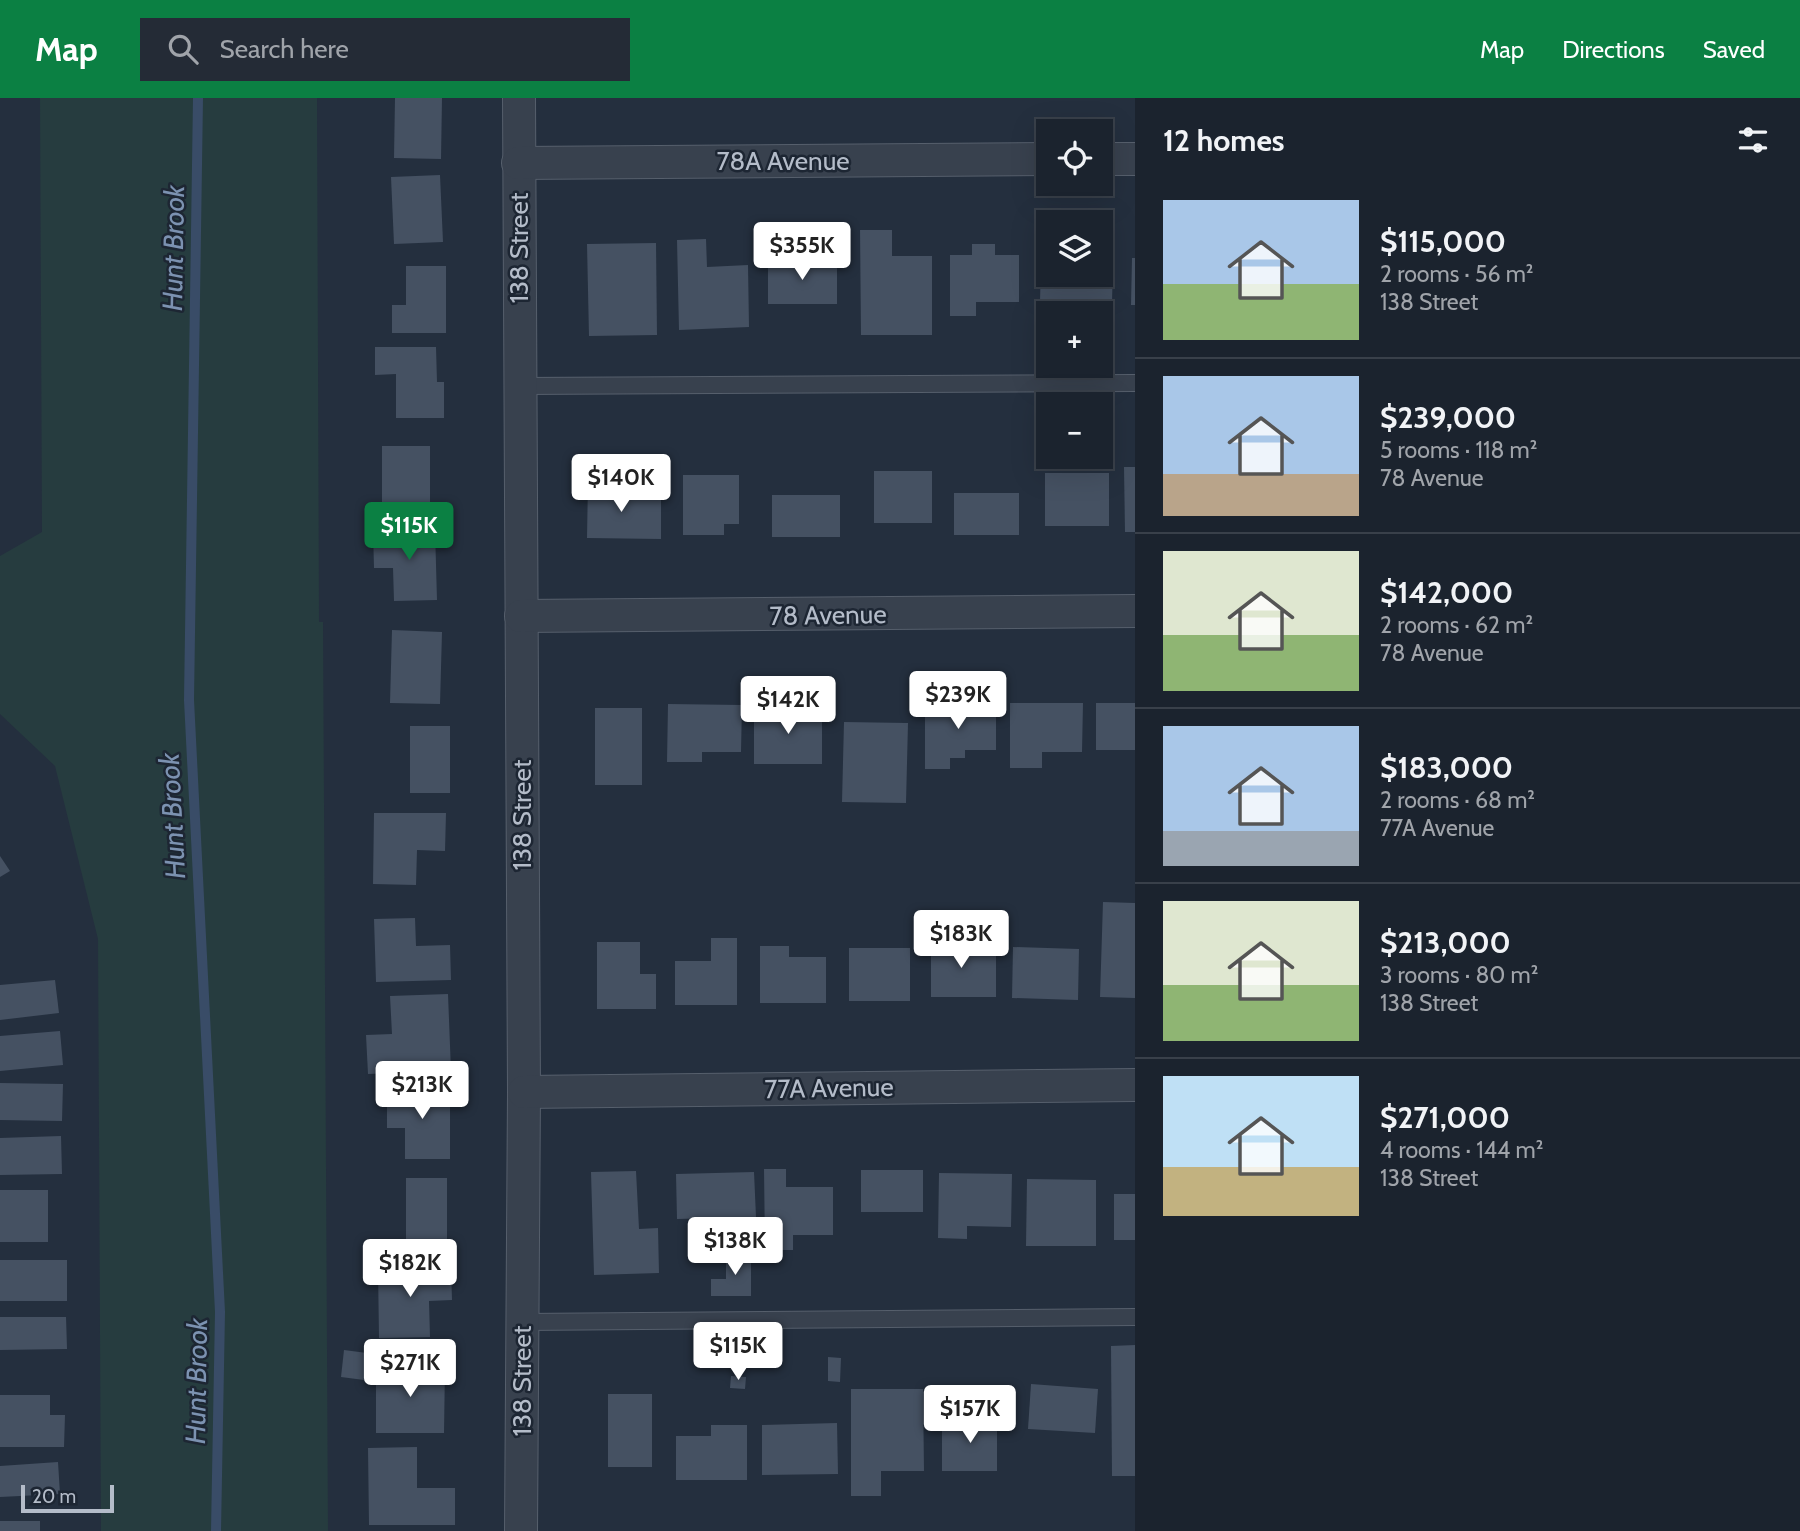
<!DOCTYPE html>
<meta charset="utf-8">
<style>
body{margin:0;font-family:Cabin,sans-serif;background:#242b36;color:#f1f3f6;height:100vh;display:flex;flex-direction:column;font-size:26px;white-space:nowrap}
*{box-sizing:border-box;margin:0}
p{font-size:23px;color:#a0a4aa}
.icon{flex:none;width:38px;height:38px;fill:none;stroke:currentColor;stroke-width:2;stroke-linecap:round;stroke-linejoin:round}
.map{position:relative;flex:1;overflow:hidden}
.panel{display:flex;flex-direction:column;background:#1b232e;width:665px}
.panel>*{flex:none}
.buttons{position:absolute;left:1036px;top:21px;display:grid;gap:14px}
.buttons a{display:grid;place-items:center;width:77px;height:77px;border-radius:0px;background:#1b232e;box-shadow:0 7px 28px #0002,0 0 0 2px #39404a;font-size:35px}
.scale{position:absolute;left:21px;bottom:18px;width:93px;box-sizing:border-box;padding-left:7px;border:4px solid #b4bcc9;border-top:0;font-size:19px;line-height:24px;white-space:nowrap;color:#b4bcc9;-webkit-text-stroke:5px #1d2633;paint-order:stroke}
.price{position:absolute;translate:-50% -60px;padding:0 16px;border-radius:7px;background:#fff;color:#222;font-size:23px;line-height:46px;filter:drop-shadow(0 2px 4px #0008)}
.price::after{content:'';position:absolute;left:50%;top:42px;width:21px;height:16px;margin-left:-10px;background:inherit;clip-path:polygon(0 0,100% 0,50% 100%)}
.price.current{background:#0b8043;color:#fff}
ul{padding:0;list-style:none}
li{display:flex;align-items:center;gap:21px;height:175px;padding:0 28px}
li+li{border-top:2px solid #39404a}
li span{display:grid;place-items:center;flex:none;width:196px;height:140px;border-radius:0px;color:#555}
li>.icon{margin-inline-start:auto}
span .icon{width:84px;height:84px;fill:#fffc;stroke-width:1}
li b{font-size:30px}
h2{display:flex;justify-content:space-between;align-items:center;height:84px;padding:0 28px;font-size:30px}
header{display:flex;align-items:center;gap:42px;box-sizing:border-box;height:98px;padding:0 35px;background:#0b8043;color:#fff}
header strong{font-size:33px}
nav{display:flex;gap:38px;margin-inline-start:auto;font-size:24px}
.search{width:490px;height:63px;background:#242b36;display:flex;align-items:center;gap:18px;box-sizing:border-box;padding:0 24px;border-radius:0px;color:#a0a4aa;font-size:26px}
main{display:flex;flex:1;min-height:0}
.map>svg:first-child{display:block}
.green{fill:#263c3f}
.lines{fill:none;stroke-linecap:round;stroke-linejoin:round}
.stream{stroke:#394c67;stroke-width:10}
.building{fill:#455162}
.service-casing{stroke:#565f6c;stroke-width:18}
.minor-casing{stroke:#565f6c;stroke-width:34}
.service{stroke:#38414e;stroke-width:16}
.minor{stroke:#38414e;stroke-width:32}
.labels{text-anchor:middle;stroke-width:5;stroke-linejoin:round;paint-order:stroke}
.street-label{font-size:26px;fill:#b4bcc9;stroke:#1d2633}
.water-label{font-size:28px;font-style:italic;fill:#7c92b1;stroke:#1d2633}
</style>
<header>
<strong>Map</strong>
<div class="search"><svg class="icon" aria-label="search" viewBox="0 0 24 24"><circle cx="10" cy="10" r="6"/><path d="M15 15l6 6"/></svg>Search here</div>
<nav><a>Map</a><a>Directions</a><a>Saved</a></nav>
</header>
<main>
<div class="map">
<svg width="1135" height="1433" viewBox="0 0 1135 1433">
<rect width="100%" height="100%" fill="#242f3e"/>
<path class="green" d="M 40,0 L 317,0 L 319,524 L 323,524 L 328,1433 L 101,1433 L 98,841 L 55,668 L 0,616 L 0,458 L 42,434 Z"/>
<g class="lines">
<path class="stream" d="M 198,0 L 189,602 L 220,1214 L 216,1433"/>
</g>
<g class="building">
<path d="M 395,0 L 442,0 L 441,61 L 394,60 Z"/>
<path d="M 440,77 L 443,144 L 394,146 L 391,79 Z"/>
<path d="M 860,132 L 892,132 L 892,158 L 932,158 L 932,237 L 861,237 Z"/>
<path d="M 706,141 L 707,169 L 748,167 L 749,229 L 679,232 L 677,142 Z"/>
<path d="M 656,145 L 657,237 L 589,238 L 587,146 Z"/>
<path d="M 972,146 L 995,146 L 995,157 L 1019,157 L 1019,204 L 976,204 L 976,218 L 950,218 L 950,157 L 972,157 Z"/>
<path d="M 1132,160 L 1135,160 L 1135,207 L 1131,207 Z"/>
<path d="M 1041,162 L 1048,162 L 1048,177 L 1101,177 L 1101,163 L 1113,163 L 1112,205 L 1040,204 Z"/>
<rect x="768" y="163" width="69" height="43"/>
<path d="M 406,168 L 446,168 L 446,235 L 392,235 L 392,207 L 406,207 Z"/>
<rect x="1038" y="230" width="10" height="36"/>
<path d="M 375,249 L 436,249 L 437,284 L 444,284 L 444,320 L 396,320 L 396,276 L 375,277 Z"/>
<rect x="382" y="348" width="48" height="68"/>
<path d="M 1124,369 L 1135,369 L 1135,434 L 1125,434 Z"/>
<rect x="874" y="373" width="58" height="52"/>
<rect x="1045" y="375" width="64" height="53"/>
<path d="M 683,377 L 739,377 L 739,426 L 724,426 L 724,437 L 683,437 Z"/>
<path d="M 588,383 L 619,383 L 619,398 L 661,399 L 661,441 L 587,440 Z"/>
<rect x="954" y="395" width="65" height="42"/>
<rect x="772" y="397" width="68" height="42"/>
<path d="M 435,431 L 437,502 L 394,503 L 393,470 L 374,470 L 373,433 Z"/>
<path d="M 392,532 L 442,534 L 440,606 L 390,605 Z"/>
<path d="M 925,604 L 996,604 L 996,652 L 965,652 L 965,660 L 950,660 L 950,671 L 925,671 Z"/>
<path d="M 1010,605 L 1083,605 L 1082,654 L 1042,654 L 1042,670 L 1010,670 Z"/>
<rect x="1096" y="605" width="39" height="47"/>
<path d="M 668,606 L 742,607 L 741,654 L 702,654 L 702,664 L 667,664 Z"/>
<rect x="595" y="610" width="47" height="77"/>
<rect x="754" y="610" width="68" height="56"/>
<path d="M 844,624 L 908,625 L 906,705 L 842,704 Z"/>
<rect x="410" y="628" width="40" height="67"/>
<path d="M 374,715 L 446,715 L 445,753 L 417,752 L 416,787 L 373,786 Z"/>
<path d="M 0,758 L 10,773 L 0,779 Z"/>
<path d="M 1103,804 L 1135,805 L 1135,900 L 1100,899 Z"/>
<path d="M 415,820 L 416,848 L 450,847 L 451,882 L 376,884 L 374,821 Z"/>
<path d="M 931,839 L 964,839 L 964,856 L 996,856 L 996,899 L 931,899 Z"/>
<path d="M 711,840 L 737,840 L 737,907 L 675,907 L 675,863 L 711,863 Z"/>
<path d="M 597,844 L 640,844 L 640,876 L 656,876 L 656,911 L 597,911 Z"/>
<path d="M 760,848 L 789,848 L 789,859 L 826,859 L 826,905 L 760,905 Z"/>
<path d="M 1013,849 L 1079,851 L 1078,902 L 1012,900 Z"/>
<rect x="849" y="850" width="61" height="53"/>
<path d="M 55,882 L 59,915 L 0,922 L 0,887 Z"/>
<path d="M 448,896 L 451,973 L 368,976 L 366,937 L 392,936 L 390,898 Z"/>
<path d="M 60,933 L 63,967 L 0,973 L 0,938 Z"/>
<path d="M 0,985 L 63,986 L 62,1023 L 0,1022 Z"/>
<path d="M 387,991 L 450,991 L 450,1061 L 405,1061 L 405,1030 L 387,1030 Z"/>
<path d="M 61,1038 L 62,1076 L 0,1077 L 0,1040 Z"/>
<path d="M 764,1071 L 786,1071 L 786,1089 L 833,1089 L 833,1137 L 793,1137 L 793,1152 L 765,1152 Z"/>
<rect x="861" y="1072" width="62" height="42"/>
<path d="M 636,1073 L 639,1131 L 658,1130 L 659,1175 L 594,1177 L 591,1074 Z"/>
<path d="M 754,1074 L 756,1119 L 677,1121 L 676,1076 Z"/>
<path d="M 939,1075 L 1012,1076 L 1011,1129 L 967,1128 L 967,1141 L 938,1140 Z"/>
<rect x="406" y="1080" width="41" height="66"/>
<path d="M 1027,1081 L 1096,1082 L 1096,1148 L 1026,1148 Z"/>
<rect x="0" y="1092" width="48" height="52"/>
<rect x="1114" y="1096" width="21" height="46"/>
<path d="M 726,1155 L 751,1155 L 751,1198 L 711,1198 L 711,1181 L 726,1181 Z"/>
<rect x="0" y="1162" width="67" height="41"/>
<path d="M 451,1169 L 452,1202 L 429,1203 L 430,1239 L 379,1240 L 378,1170 Z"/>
<path d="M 0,1219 L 66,1219 L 67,1251 L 0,1252 Z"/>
<path d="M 1135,1247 L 1135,1378 L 1112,1378 L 1111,1248 Z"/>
<path d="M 344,1252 L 367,1255 L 364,1282 L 341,1279 Z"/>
<path d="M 828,1259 L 841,1260 L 840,1284 L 828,1283 Z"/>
<path d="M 376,1267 L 445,1268 L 444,1335 L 376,1335 Z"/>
<path d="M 731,1278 L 746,1279 L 745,1291 L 730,1290 Z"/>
<path d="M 1031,1286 L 1098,1291 L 1095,1335 L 1028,1331 Z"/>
<path d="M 851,1291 L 923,1291 L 924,1373 L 881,1373 L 881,1398 L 851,1398 Z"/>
<rect x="608" y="1296" width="44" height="73"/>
<path d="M 0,1297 L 50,1297 L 50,1317 L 65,1317 L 64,1349 L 0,1349 Z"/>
<rect x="942" y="1321" width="55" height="52"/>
<path d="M 837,1325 L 838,1376 L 762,1377 L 762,1327 Z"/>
<path d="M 711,1327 L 747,1327 L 747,1382 L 676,1382 L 676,1338 L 711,1338 Z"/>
<path d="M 417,1349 L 417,1390 L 455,1390 L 455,1427 L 369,1427 L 368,1350 Z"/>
<path d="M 58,1364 L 60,1396 L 0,1399 L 0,1368 Z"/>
<rect x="0" y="1423" width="40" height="10"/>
</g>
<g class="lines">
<g class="service-casing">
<g id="service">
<path d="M 520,288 L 1135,285"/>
<path d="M 523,1224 L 1135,1219"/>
</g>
</g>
<g class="minor-casing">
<g id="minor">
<path d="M 519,0 L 524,994 L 521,1433"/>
<path d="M 1101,61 L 1135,61"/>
<path d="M 518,65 L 1048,61"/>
<path d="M 521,518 L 1135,513"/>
<path d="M 524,994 L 1135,987"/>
</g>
</g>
<use href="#service" class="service"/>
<use href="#minor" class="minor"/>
</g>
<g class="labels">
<g class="street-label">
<text x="783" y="72">78A Avenue</text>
<text transform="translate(519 150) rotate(-90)" y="9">138 Street</text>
<text transform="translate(828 517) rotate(-1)" y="9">78 Avenue</text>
<text transform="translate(522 717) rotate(-90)" y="9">138 Street</text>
<text transform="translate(829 990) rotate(-1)" y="9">77A Avenue</text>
<text transform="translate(522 1283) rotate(-90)" y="9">138 Street</text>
</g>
<g class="water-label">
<text transform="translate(173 150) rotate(-89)" y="10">Hunt Brook</text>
<text transform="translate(172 718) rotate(-93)" y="10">Hunt Brook</text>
<text transform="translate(196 1283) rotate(-89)" y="10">Hunt Brook</text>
</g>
</g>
</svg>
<div class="buttons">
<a><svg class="icon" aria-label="locate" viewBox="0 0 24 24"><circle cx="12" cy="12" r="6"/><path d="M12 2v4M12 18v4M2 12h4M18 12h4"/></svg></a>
<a><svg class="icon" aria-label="layers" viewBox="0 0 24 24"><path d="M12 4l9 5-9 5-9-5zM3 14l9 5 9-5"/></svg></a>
<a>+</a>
<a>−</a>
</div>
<div class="scale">20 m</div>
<b class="price" style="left:802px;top:184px">$355K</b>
<b class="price" style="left:621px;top:416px">$140K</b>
<b class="price current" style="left:409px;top:464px">$115K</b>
<b class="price" style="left:958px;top:633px">$239K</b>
<b class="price" style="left:788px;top:638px">$142K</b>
<b class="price" style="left:961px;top:872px">$183K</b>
<b class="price" style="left:422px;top:1023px">$213K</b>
<b class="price" style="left:735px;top:1179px">$138K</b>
<b class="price" style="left:410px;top:1201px">$182K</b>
<b class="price" style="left:738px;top:1284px">$115K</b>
<b class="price" style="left:410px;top:1301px">$271K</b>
<b class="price" style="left:970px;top:1347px">$157K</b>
</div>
<section class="panel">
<h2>12 homes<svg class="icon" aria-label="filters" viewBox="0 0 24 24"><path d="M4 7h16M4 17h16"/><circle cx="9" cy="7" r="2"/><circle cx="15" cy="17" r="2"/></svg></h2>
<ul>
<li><span style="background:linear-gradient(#a9c7e8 60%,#8fb573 0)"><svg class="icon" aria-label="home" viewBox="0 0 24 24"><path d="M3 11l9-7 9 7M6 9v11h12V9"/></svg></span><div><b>$115,000</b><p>2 rooms · 56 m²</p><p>138 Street</p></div></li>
<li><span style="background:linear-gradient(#a9c7e8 70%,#b9a48a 0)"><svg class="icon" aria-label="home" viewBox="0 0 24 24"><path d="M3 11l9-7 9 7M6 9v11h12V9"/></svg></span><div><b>$239,000</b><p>5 rooms · 118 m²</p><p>78 Avenue</p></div></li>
<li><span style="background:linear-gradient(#dfe7d0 60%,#8fb573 0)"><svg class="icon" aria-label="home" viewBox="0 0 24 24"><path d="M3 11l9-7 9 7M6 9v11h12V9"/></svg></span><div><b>$142,000</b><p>2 rooms · 62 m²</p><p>78 Avenue</p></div></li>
<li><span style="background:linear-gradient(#a9c7e8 75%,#9aa5b1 0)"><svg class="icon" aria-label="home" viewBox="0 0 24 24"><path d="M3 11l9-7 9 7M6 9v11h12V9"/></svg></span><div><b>$183,000</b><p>2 rooms · 68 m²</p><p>77A Avenue</p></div></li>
<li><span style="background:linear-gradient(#dfe7d0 60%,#8fb573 0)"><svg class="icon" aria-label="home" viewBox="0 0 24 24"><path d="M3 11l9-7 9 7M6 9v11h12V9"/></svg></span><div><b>$213,000</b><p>3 rooms · 80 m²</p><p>138 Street</p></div></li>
<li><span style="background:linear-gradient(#bfe0f5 65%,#c2b280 0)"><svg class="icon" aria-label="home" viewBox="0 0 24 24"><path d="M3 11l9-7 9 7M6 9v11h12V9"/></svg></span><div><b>$271,000</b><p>4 rooms · 144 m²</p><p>138 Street</p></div></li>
</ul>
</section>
</main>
